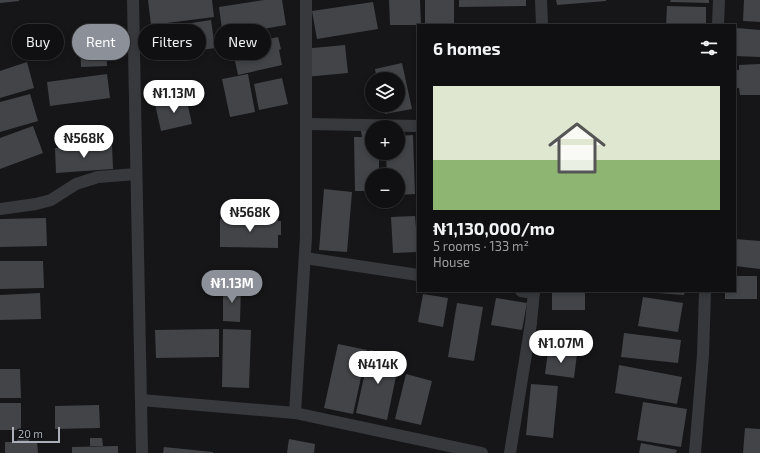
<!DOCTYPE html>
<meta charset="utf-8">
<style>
body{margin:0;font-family:"Exo 2",sans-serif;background:#19191b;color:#f1f3f6;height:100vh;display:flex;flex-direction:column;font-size:15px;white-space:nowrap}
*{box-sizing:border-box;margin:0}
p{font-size:13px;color:#9c9d9f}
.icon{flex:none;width:22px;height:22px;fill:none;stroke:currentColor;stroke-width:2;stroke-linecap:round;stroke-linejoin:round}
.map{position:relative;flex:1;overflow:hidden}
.side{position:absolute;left:417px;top:24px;width:319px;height:268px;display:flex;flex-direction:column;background:#101012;border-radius:0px;box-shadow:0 2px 6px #0003,0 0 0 1px #303032}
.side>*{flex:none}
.top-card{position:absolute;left:12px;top:24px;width:345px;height:36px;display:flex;gap:8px}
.buttons{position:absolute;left:365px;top:72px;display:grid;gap:8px}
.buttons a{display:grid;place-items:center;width:40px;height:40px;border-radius:50%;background:#101012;box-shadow:0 2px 6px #0003,0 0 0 1px #303032;font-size:20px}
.scale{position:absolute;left:12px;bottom:10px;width:48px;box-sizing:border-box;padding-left:4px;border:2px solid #a9aeb8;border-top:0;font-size:11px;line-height:14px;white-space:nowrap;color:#a9aeb8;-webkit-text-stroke:3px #111113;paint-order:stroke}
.price{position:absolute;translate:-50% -34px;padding:0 9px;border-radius:14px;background:#fff;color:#222;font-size:13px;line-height:26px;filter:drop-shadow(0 1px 2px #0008)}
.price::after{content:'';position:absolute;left:50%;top:24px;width:12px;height:9px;margin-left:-6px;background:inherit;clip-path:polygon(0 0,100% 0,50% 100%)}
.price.current{background:#8c9099;color:#fff}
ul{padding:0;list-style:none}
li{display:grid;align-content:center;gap:8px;height:212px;padding:0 16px}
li+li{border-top:1px solid #303032}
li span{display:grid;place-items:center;height:124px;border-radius:0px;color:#555}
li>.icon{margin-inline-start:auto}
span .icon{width:72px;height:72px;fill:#fffc;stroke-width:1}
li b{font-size:17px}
h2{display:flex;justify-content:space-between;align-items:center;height:48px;padding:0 16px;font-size:17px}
.tag{padding:0 14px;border-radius:18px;background:#101012;box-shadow:0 2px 6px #0003,0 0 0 1px #303032;font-size:14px;line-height:36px}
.tag.current{background:#8c9099;color:#fff}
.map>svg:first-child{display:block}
.building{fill:#434448}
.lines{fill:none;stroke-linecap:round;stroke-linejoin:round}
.minor{stroke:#38393d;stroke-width:12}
</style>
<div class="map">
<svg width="760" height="453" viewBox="0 0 760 453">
<rect width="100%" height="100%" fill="#161618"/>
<g class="building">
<path d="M 0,0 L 19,0 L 19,1 L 0,3 Z"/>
<path d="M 148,0 L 212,0 L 214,17 L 151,25 Z"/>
<path d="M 264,0 L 282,0 L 286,25 L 223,36 L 219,7 Z"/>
<path d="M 389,0 L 420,0 L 421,25 L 390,25 Z"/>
<rect x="425" y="0" width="29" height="25"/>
<path d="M 459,0 L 526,0 L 526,6 L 459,7 Z"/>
<path d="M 556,0 L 606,0 L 606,1 L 557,5 Z"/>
<path d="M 671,0 L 709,0 L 709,3 L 670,2 Z"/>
<path d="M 744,0 L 760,0 L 760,22 L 743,21 Z"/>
<path d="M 373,2 L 378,29 L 317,39 L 312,11 Z"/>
<path d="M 667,6 L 706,7 L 706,25 L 666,25 Z"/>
<path d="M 211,20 L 215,48 L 150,58 L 146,30 Z"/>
<path d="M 737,28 L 760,30 L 760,57 L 735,56 L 735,38 L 737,38 Z"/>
<path d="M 278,37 L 281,49 L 279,50 L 282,65 L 238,75 L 232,47 Z"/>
<path d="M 106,38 L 107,66 L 81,67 L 80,39 Z"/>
<path d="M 345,45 L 348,73 L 305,77 L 302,49 Z"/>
<path d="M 27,62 L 34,88 L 0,98 L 0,71 Z"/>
<path d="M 402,63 L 412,109 L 385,114 L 383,105 L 398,105 L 398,79 L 377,79 L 375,69 Z"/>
<path d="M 760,64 L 760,95 L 740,95 L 739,88 L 735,88 L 735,70 L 739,70 L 739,65 Z"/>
<path d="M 107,74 L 110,98 L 50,106 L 47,82 Z"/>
<path d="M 248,74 L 255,112 L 230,117 L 222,79 Z"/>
<path d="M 282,78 L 288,104 L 259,110 L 254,84 Z"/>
<path d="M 30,94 L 38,121 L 0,132 L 0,102 Z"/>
<path d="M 186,97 L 192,124 L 161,131 L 155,104 Z"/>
<path d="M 33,126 L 43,153 L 0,169 L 0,138 Z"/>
<path d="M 361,131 L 372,131 L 372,153 L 379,153 L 379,175 L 372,175 L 372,191 L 355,191 L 354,137 L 362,137 Z"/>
<path d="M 413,135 L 415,194 L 398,195 L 398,175 L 387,175 L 386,153 L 398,153 L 398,136 Z"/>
<path d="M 112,145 L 113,169 L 56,173 L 55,148 Z"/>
<path d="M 324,189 L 352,192 L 347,252 L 319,250 Z"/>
<path d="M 415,216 L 418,252 L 393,253 L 391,217 Z"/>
<path d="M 46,218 L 47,246 L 0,247 L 0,219 Z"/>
<path d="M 220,219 L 278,219 L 278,221 L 281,221 L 281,235 L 278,235 L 278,248 L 220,247 Z"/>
<path d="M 735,239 L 760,241 L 760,269 L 735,266 Z"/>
<path d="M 0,261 L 43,261 L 44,288 L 0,289 Z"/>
<path d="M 735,276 L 757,276 L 757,299 L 725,299 L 725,291 L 735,291 Z"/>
<path d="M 223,286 L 241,286 L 240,322 L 223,321 Z"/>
<rect x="552" y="291" width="33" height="19"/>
<path d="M 657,291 L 685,291 L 684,295 L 657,293 Z"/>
<path d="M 40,293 L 41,319 L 0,320 L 0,295 Z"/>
<path d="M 423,294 L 448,298 L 443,327 L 418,322 Z"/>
<path d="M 643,297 L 683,303 L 678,332 L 638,326 Z"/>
<path d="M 496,298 L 527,303 L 522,330 L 491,325 Z"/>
<path d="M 457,303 L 483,307 L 474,361 L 448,357 Z"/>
<path d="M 219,329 L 219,357 L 156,358 L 155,330 Z"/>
<path d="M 223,329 L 251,330 L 249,388 L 222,387 Z"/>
<path d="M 624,333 L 681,340 L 678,363 L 621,357 Z"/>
<path d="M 338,344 L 367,350 L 353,414 L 324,408 Z"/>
<path d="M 370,350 L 400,357 L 387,420 L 356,413 Z"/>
<path d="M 548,351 L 577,354 L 574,378 L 545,374 Z"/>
<path d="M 619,365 L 682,377 L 677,404 L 615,393 Z"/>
<path d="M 0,369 L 20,369 L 21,398 L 0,398 Z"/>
<path d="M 406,374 L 432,381 L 421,425 L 395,419 Z"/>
<path d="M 531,384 L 558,386 L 553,438 L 526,435 Z"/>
<path d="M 643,402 L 687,409 L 681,447 L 637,440 Z"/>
<rect x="0" y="403" width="21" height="27"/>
<path d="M 99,405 L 100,428 L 55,429 L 55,406 Z"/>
<path d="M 745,428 L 760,429 L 760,453 L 743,453 Z"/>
<path d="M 17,437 L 29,437 L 29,442 L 37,442 L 38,453 L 5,453 L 5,442 L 17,442 Z"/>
<path d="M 90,438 L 102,438 L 103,446 L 90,446 Z"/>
<path d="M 289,439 L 315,444 L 314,453 L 287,453 Z"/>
<path d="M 641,443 L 677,450 L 676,453 L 639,453 Z"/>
<path d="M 118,446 L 118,453 L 72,453 L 72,447 Z"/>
<path d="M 164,447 L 213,452 L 213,453 L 163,453 Z"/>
</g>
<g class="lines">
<g class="minor">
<path d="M 133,0 L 142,453"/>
<path d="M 541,0 L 542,25"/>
<path d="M 718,25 L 719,0"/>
<path d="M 307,124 L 418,126"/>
<path d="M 0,209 L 36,204 L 51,200 L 76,184 L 98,177 L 136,174"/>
<path d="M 305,258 L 418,275"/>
<path d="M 521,291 L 534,293"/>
<path d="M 141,400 L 295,413 L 482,453"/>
<path d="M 295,413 L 306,237 L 306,0"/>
<path d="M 510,453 L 531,323 L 534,291"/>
<path d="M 695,453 L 703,355 L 705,291"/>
</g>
</g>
</svg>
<div class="buttons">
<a><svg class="icon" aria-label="layers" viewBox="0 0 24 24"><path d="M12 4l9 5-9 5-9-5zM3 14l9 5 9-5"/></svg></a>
<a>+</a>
<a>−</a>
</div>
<div class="scale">20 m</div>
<b class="price" style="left:174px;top:114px">₦1.13M</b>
<b class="price" style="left:84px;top:159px">₦568K</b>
<b class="price" style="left:250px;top:233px">₦568K</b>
<b class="price current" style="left:232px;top:304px">₦1.13M</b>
<b class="price" style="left:561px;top:364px">₦1.07M</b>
<b class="price" style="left:378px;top:385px">₦414K</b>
<div class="top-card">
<a class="tag">Buy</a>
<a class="tag current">Rent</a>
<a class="tag">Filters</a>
<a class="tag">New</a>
</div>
<section class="side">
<h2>6 homes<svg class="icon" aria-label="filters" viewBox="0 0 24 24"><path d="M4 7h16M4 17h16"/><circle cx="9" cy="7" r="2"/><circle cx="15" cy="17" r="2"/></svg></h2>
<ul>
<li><span style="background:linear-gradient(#dfe7d0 60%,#8fb573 0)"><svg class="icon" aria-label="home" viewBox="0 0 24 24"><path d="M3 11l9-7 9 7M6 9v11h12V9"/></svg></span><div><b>₦1,130,000/mo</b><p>5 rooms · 133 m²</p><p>House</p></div></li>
</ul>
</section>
</div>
